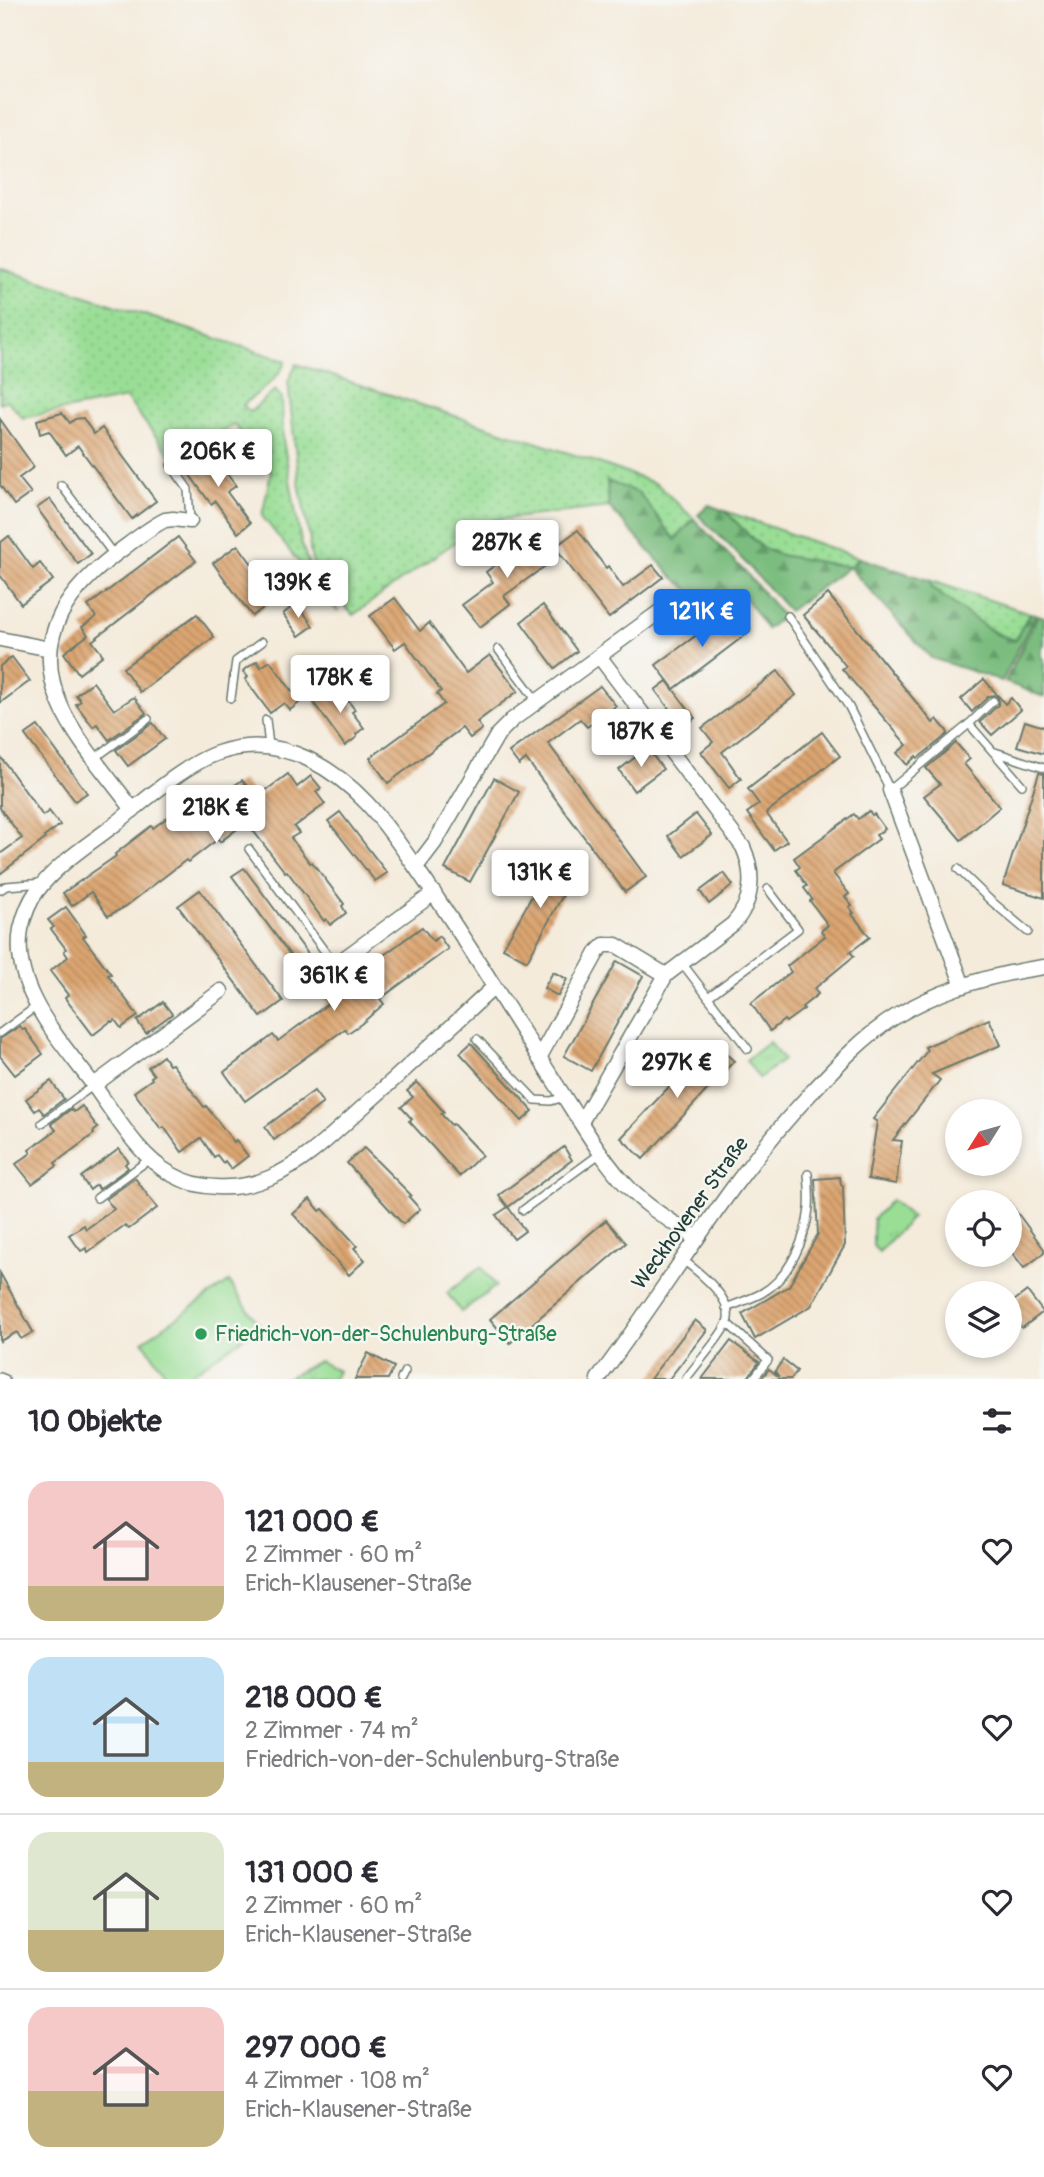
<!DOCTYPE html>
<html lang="de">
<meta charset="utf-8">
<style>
body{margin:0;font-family:Pangolin,sans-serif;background:#f2f2f3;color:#2b2b33;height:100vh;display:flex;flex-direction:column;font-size:26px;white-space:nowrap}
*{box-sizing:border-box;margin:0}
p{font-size:23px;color:#7c7c81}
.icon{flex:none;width:38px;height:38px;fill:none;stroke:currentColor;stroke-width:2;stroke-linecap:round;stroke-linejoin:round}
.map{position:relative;height:1379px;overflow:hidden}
.sheet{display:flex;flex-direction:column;background:#fff;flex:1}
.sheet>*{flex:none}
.needle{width:46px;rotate:233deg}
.buttons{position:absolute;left:945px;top:1099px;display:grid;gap:14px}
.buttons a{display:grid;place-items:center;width:77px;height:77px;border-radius:50%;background:#fff;box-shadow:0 4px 10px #0003;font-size:35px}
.price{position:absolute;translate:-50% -60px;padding:0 16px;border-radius:7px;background:#fff;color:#222;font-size:23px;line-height:46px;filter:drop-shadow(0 2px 4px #0008)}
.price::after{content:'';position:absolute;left:50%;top:42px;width:21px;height:16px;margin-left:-10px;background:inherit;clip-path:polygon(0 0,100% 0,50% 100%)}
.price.current{background:#1a73e8;color:#fff}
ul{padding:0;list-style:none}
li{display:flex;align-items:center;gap:21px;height:175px;padding:0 28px}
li+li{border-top:2px solid #e1e1e2}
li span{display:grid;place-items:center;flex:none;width:196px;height:140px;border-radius:21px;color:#555}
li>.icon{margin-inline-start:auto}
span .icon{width:84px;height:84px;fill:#fffc;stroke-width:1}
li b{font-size:30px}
h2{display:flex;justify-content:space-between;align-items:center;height:84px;padding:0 28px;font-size:30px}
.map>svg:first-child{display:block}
.grass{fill:url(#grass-dots);stroke:#5c8e65;stroke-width:2}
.forest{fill:url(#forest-firs);stroke:#4d7d5a;stroke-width:2}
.park{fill:url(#park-tufts);stroke:#5c8e65;stroke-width:2}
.pitch{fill:#9ade96;stroke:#5c8e65;stroke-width:2}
.building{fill:url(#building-back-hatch)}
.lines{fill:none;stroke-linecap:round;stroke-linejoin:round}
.service-casing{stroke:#6a7a6e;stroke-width:10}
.minor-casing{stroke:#6a7a6e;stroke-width:17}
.service{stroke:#fff;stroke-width:7}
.minor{stroke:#fff;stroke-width:14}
.leisure-dot{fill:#2e9e5b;stroke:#f6f6f2;stroke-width:2.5}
.labels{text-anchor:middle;stroke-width:5;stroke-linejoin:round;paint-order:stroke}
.street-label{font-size:21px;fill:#1f3d34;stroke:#f6f6f2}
.leisure-label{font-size:21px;fill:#27864d;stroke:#f6f6f2;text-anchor:start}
</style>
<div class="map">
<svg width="1044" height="1379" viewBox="0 0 1044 1379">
<defs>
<pattern id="grass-dots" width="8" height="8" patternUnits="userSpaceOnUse" patternTransform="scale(1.75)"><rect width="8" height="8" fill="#9ade96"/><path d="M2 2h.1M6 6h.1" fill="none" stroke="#84bf82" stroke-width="1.8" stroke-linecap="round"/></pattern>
<pattern id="forest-firs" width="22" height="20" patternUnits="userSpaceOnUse" patternTransform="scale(1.75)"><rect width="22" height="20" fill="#7bbd7f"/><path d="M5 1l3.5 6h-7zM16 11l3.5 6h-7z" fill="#649b69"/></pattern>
<pattern id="park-tufts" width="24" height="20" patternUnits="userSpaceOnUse" patternTransform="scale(1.75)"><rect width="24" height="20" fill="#9ade96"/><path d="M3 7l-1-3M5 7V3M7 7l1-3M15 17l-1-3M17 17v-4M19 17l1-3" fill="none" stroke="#84bf82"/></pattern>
<pattern id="building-back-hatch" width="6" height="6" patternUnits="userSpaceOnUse" patternTransform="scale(1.75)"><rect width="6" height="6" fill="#dca571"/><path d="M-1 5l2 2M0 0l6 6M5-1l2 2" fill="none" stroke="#b2885e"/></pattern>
</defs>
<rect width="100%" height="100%" fill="#f6f6f2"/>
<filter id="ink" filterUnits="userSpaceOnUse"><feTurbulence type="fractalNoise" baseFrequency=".0143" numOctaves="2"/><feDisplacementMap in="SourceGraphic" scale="14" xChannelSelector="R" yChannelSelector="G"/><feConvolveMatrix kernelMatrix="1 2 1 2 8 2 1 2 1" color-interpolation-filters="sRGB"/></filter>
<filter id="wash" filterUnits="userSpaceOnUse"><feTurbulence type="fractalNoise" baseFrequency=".00686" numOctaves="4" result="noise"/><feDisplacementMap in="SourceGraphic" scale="28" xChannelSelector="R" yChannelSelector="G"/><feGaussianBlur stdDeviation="1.57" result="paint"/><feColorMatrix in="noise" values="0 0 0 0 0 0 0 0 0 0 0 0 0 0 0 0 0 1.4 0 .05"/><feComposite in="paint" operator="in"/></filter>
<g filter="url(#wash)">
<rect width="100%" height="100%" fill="#f4ebdb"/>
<g class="grass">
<path d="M 0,268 L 286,361 C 278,381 259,391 243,405 L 250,412 L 275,390 L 282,398 L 283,440 L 301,542 L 312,573 L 338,612 L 262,516 L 271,471 L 234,424 L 178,465 L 126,398 L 23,418 L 7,400 L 0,403 Z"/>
<path d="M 296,364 L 596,462 L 657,484 L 694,519 L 675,540 L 639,493 L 607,481 L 609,507 L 495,520 L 469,532 L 353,615 C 335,597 306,569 310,541 L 299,483 L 288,382 Z"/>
<path d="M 725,511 L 859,558 L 849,567 L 780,555 L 762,548 Z"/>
<path d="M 931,581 L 1030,613 L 1015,641 C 983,630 958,608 931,587 Z"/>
</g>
<g class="forest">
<path d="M 607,481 L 639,493 L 675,540 L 694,519 L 748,575 L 783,616 L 767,629 L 741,592 L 714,611 L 672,576 L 609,507 Z"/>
<path d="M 709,505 L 725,511 L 762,548 L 780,555 L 849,567 L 859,558 L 931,581 L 931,588 L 996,634 L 1015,640 L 1030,613 L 1036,614 L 1002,681 L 931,658 L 849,567 L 789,611 L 732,548 L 698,515 Z"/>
<path d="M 1038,615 L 1044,617 L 1044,645 L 1041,650 L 1042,658 L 1044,659 L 1044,697 L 1005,682 Z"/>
</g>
<g class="park">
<path d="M 769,1042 L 783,1060 L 759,1078 L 746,1060 Z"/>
<path d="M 891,1200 L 912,1217 L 879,1252 L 873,1246 L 873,1219 Z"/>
<path d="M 481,1267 L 496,1286 L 461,1312 L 447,1293 Z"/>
<path d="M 319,1361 L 338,1371 L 334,1379 L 285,1379 Z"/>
</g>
<path class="pitch" d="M 229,1282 L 260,1326 L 184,1379 L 169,1379 L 143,1341 Z"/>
<g id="blocks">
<g class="building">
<path d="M 62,413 L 70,423 L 75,419 L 83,418 L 94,434 L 102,428 L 156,501 L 132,519 L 78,446 L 66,455 L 49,431 L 40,434 L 37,420 Z"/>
<path d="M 0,419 L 34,467 L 19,478 L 31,493 L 14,505 L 0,485 Z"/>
<path d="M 211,453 L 236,486 L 227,492 L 250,523 L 238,533 L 215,501 L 211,504 L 187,471 Z"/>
<path d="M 50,499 L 91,554 L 78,564 L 37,508 Z"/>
<path d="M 578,530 L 606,568 L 608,566 L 623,587 L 653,565 L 663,577 L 609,618 L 555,547 Z"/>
<path d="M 9,536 L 33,569 L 40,563 L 53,580 L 21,604 L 0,575 L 0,543 Z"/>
<path d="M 533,536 L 552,561 L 504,596 L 510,604 L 480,627 L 462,605 L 493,582 L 486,572 Z"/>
<path d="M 178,537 L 196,561 L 92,641 L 103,655 L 79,674 L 64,653 L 88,635 L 82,627 L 96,617 L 88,606 Z"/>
<path d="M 238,545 L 277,598 L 252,616 L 213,563 Z"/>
<path d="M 828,594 L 933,723 L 937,719 L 947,731 L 948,734 L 918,758 L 916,756 L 907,765 L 897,753 L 907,745 L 842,669 L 846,666 L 803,615 Z"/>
<path d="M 395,598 L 420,631 L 429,623 L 466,673 L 490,655 L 518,691 L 477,722 L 482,729 L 470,738 L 462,728 L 388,783 L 370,758 L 444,704 L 437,694 L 441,691 L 405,642 L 395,649 L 370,616 Z"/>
<path d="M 297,603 L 313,626 L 299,636 L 283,614 Z"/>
<path d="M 543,605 L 577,651 L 555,668 L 521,622 Z"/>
<path d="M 732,609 L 749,632 L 674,689 L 656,665 Z"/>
<path d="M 197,614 L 214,637 L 140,692 L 123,668 Z"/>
<path d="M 12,657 L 30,681 L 0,703 L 0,666 Z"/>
<path d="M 257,661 L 261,667 L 270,661 L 300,702 L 290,710 L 284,703 L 270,713 L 245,679 L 248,677 L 243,671 Z"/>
<path d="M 778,671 L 796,695 L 722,752 L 741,779 L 729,788 L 701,752 L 713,742 L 702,728 Z"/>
<path d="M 984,679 L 1005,704 L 1011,698 L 1021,710 L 992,735 L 980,722 L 998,705 L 998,697 L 994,695 L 989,696 L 972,712 L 961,699 Z"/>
<path d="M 667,681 L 695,718 L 683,727 L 655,690 Z"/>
<path d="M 93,682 L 114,710 L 134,697 L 146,713 L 109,740 L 97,724 L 93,727 L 76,704 L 81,701 L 76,695 Z"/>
<path d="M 337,686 L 355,710 L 352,712 L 364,728 L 356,734 L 357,737 L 345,746 L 314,703 Z"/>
<path d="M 600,686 L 616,706 L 587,727 L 580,719 L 548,743 L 646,877 L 625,892 L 526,759 L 519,765 L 509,752 Z"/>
<path d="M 1025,721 L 1044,727 L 1044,754 L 1017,746 Z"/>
<path d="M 153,723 L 165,739 L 128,766 L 116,750 Z"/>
<path d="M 38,726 L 87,793 L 75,801 L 25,735 Z"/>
<path d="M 822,732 L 840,756 L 766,813 L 787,841 L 774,850 L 747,813 L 759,804 L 748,789 Z"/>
<path d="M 956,743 L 970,759 L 964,764 L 1000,807 L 961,840 L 924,796 L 940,784 L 926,768 Z"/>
<path d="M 647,748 L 663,769 L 634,791 L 619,770 Z"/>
<path d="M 0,756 L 43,816 L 49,811 L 60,825 L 44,837 L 45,839 L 0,874 L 0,854 L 22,838 L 0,808 Z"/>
<path d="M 1039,773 L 1044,774 L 1044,898 L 1003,885 Z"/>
<path d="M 288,774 L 297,787 L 311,776 L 321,788 L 316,792 L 325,804 L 294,827 L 299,833 L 291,838 L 310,863 L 312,862 L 344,904 L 342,906 L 346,913 L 330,925 L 326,919 L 324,921 L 287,871 L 285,872 L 248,824 L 245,823 L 220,842 L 218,839 L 188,862 L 186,860 L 125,907 L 108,916 L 91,892 L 72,906 L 63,893 L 116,856 L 115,854 L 151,826 L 153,828 L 202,792 L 210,803 L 242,780 L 257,797 Z"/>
<path d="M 494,778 L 519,792 L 470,882 L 445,869 Z"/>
<path d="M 869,811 L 872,815 L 874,814 L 885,829 L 876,835 L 879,839 L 833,873 L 849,894 L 845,897 L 852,905 L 849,907 L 854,913 L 852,914 L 870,937 L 850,952 L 854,956 L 814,989 L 818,994 L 802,1007 L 804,1009 L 786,1022 L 784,1020 L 770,1031 L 751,1003 L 791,972 L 787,966 L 825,936 L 821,931 L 828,925 L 810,901 L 812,899 L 804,888 L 807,886 L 796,870 L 800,867 L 794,858 L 854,814 L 858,819 Z"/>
<path d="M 340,812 L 387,873 L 375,881 L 328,821 Z"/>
<path d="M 696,814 L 712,835 L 683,856 L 668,836 Z"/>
<path d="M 553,858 L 576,871 L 527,961 L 503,948 Z"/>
<path d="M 244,868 L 308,954 L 296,963 L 232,876 Z"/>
<path d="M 724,873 L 733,885 L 709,904 L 700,891 Z"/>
<path d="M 200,890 L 283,1001 L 261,1017 L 178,906 Z"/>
<path d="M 66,907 L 86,935 L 83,937 L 111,974 L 108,975 L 138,1016 L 121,1028 L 115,1020 L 112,1022 L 111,1021 L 93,1035 L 65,998 L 68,995 L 50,971 L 68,957 L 64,951 L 66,949 L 51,929 L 54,927 L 48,920 Z"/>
<path d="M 422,927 L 433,941 L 439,936 L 448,949 L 380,999 L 384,1004 L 361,1024 L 348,1033 L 345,1029 L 245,1101 L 224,1072 L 273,1035 L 278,1041 L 329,1003 L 303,968 L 315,959 L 341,994 L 376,968 L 373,963 Z"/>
<path d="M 617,961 L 643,976 L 591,1071 L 564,1056 Z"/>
<path d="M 553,972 L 567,979 L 558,996 L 544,988 Z"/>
<path d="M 163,1002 L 172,1014 L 146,1033 L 137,1021 Z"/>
<path d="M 989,1019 L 1001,1045 L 932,1074 L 940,1080 L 893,1140 L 902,1141 L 896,1184 L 868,1179 L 877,1122 L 873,1119 L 927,1051 L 925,1047 Z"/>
<path d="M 20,1026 L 23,1030 L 25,1029 L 43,1054 L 15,1075 L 0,1056 L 0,1039 Z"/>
<path d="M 712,1041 L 734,1061 L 643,1159 L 621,1138 Z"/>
<path d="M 471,1043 L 533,1111 L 522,1121 L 460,1053 Z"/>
<path d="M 163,1056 L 169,1065 L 172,1064 L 204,1107 L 206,1106 L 234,1142 L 236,1140 L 248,1156 L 231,1169 L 225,1161 L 223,1163 L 217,1155 L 214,1157 L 201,1138 L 182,1152 L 164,1127 L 161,1129 L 134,1092 L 152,1079 L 151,1077 L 154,1075 L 148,1067 Z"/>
<path d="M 51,1081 L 64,1099 L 44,1114 L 39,1108 L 35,1111 L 26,1099 Z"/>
<path d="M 417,1082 L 444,1112 L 441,1114 L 451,1125 L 453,1124 L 482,1155 L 459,1176 L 409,1121 L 412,1119 L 401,1107 L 413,1097 L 407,1091 Z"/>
<path d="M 314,1091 L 323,1103 L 274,1140 L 265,1127 Z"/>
<path d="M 82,1106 L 98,1128 L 93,1132 L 94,1134 L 55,1163 L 57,1166 L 32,1184 L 16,1164 L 31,1153 L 29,1150 L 56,1130 L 51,1124 L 71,1109 L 74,1112 Z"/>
<path d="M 564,1147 L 572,1160 L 508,1207 L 499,1195 Z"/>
<path d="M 364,1148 L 411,1195 L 409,1197 L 420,1209 L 403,1224 L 347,1163 Z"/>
<path d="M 119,1149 L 128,1161 L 125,1164 L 128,1168 L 99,1189 L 96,1185 L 90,1190 L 81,1177 Z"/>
<path d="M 840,1177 L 841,1185 L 843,1186 L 845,1245 L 811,1306 L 755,1339 L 742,1314 L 789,1286 L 818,1234 L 815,1179 Z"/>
<path d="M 135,1178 L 157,1208 L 129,1229 L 125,1225 L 88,1252 L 86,1248 L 81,1251 L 69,1235 L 84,1225 L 86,1229 L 114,1209 L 106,1199 Z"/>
<path d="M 310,1199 L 320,1211 L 323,1209 L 350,1238 L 357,1246 L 354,1248 L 365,1260 L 349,1275 L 293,1214 Z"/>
<path d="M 1010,1203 L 1044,1249 L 1044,1253 L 1024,1268 L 1010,1250 Z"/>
<path d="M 508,1207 L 525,1231 L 514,1239 L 496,1215 Z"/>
<path d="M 606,1220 L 626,1243 L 510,1343 L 490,1319 Z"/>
<path d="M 0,1273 L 33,1332 L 21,1339 L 17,1332 L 0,1341 Z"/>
<path d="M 1027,1291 L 1043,1312 L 1022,1328 L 1010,1312 L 1010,1304 Z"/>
<path d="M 695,1320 L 707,1330 L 669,1379 L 650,1379 Z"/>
<path d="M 731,1341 L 759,1362 L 747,1379 L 702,1379 Z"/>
<path d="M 368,1353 L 394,1367 L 388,1379 L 355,1379 Z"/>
<path d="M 783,1360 L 797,1371 L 791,1379 L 761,1379 L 769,1369 L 779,1377 L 775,1371 Z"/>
</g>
</g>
</g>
<g filter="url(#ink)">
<use href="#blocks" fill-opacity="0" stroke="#6a7a6e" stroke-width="2"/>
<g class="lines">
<g class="service-casing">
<g id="service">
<path d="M 171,465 L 188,489 L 190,521"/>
<path d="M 61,485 L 114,555"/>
<path d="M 788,616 L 849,707 L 890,790 L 969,724 L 993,701"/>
<path d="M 498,649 L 537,701"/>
<path d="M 231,698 L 236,661 L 262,642"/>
<path d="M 266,720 L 269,746"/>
<path d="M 969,724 L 1022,785"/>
<path d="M 995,752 L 1044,768"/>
<path d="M 95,758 L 148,719"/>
<path d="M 249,849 L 340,972"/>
<path d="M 958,869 L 990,900 L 1028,932"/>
<path d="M 0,890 L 6,886 L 43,883"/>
<path d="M 682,963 L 708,997 L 798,929 L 768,889"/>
<path d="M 708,997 L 748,1049"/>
<path d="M 0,1033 L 37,1006"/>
<path d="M 477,1039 L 535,1100 L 551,1101 L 564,1097"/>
<path d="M 42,1123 L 94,1085"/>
<path d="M 97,1198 L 151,1158"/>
<path d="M 523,1210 L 601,1153"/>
<path d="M 683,1260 C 699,1272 738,1302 726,1325 C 717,1342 697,1363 686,1379"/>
<path d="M 726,1308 C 738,1303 751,1299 762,1293 C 790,1277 806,1238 809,1208 C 810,1197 809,1185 808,1174"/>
<path d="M 727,1323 L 768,1360 L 753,1379"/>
<path d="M 0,1377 L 5,1379"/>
<path d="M 401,1379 L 405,1371"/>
</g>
</g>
<g class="minor-casing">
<g id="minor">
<path d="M 0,639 L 50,649"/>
<path d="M 599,656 L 666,607"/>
<path d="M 890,790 L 963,986"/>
<path d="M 133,810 C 110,778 75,740 60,704 C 30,634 71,586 125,547 C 138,537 151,527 165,520 L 173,519 L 190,521"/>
<path d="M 416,867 L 435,842 L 498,734 L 512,720 L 599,656 L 743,847 C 755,874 753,902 733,924 L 666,975 L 581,1122"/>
<path d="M 335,965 L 434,893"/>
<path d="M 494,987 C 450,1028 407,1068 363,1107 C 334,1133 305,1163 269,1178 C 238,1191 200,1191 171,1174 C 137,1156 112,1109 89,1079 C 57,1037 11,986 21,929 C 24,916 29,902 37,891 C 57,864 88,845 114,825 C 142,803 185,764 218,753 C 249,742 278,745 308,759 C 361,785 386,825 419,872 C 467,941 511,1014 556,1084 C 577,1116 603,1162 629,1188 C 648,1208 674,1223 697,1238"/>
<path d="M 539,1058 L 598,951 L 604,945 L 616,945 L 666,975"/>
<path d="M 94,1085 L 221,991"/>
<path d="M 598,1379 C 670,1284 729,1180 811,1093 C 837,1065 865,1035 898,1015 C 942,989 994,974 1044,967"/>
</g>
</g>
<use href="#service" class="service"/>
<use href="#minor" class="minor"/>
</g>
</g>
<circle class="leisure-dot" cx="201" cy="1334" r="7"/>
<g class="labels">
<g class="street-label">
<text transform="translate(690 1213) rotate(-54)" y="7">Weckhovener Straße</text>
</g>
<g class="leisure-label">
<text x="215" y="1341">Friedrich-von-der-Schulenburg-Straße</text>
</g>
</g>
</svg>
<div class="buttons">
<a><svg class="needle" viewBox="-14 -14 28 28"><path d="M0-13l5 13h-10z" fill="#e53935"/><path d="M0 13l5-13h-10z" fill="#7c7c81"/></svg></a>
<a><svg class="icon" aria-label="locate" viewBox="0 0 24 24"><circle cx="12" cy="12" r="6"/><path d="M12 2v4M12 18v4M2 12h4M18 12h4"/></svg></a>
<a><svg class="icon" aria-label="layers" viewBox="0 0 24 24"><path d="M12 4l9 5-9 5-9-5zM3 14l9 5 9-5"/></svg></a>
</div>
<b class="price" style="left:218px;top:489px">206K €</b>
<b class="price" style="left:507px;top:580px">287K €</b>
<b class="price" style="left:298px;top:620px">139K €</b>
<b class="price current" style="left:702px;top:649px">121K €</b>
<b class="price" style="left:340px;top:715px">178K €</b>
<b class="price" style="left:641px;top:769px">187K €</b>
<b class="price" style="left:216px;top:845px">218K €</b>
<b class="price" style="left:540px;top:910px">131K €</b>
<b class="price" style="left:334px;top:1013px">361K €</b>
<b class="price" style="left:677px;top:1100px">297K €</b>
</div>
<section class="sheet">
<h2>10 Objekte<svg class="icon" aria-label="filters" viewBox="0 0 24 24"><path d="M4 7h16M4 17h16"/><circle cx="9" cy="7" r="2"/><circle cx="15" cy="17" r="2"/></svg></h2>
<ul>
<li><span style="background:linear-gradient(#f6c9c9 75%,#c2b280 0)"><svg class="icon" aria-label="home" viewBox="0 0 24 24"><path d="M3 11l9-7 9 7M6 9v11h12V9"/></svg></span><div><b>121 000 €</b><p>2 Zimmer · 60 m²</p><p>Erich-Klausener-Straße</p></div><svg class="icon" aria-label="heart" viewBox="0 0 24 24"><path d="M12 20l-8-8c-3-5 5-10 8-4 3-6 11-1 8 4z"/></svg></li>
<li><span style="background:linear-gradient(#bfe0f5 75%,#c2b280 0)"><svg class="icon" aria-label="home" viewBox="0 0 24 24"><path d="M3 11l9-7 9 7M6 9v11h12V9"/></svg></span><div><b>218 000 €</b><p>2 Zimmer · 74 m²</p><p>Friedrich-von-der-Schulenburg-Straße</p></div><svg class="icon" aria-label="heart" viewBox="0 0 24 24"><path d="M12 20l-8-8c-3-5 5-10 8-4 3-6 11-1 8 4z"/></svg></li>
<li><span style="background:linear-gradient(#dfe7d0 70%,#c2b280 0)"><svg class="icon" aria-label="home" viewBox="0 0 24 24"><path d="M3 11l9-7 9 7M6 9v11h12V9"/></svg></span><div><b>131 000 €</b><p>2 Zimmer · 60 m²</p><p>Erich-Klausener-Straße</p></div><svg class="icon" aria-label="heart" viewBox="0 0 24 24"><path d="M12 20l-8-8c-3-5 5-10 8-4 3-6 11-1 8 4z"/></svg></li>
<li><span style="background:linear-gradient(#f6c9c9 60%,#c2b280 0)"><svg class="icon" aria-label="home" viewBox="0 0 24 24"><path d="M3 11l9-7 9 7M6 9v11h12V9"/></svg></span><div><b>297 000 €</b><p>4 Zimmer · 108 m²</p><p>Erich-Klausener-Straße</p></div><svg class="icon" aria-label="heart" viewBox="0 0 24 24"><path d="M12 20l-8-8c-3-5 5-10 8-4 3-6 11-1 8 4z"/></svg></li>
</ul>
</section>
